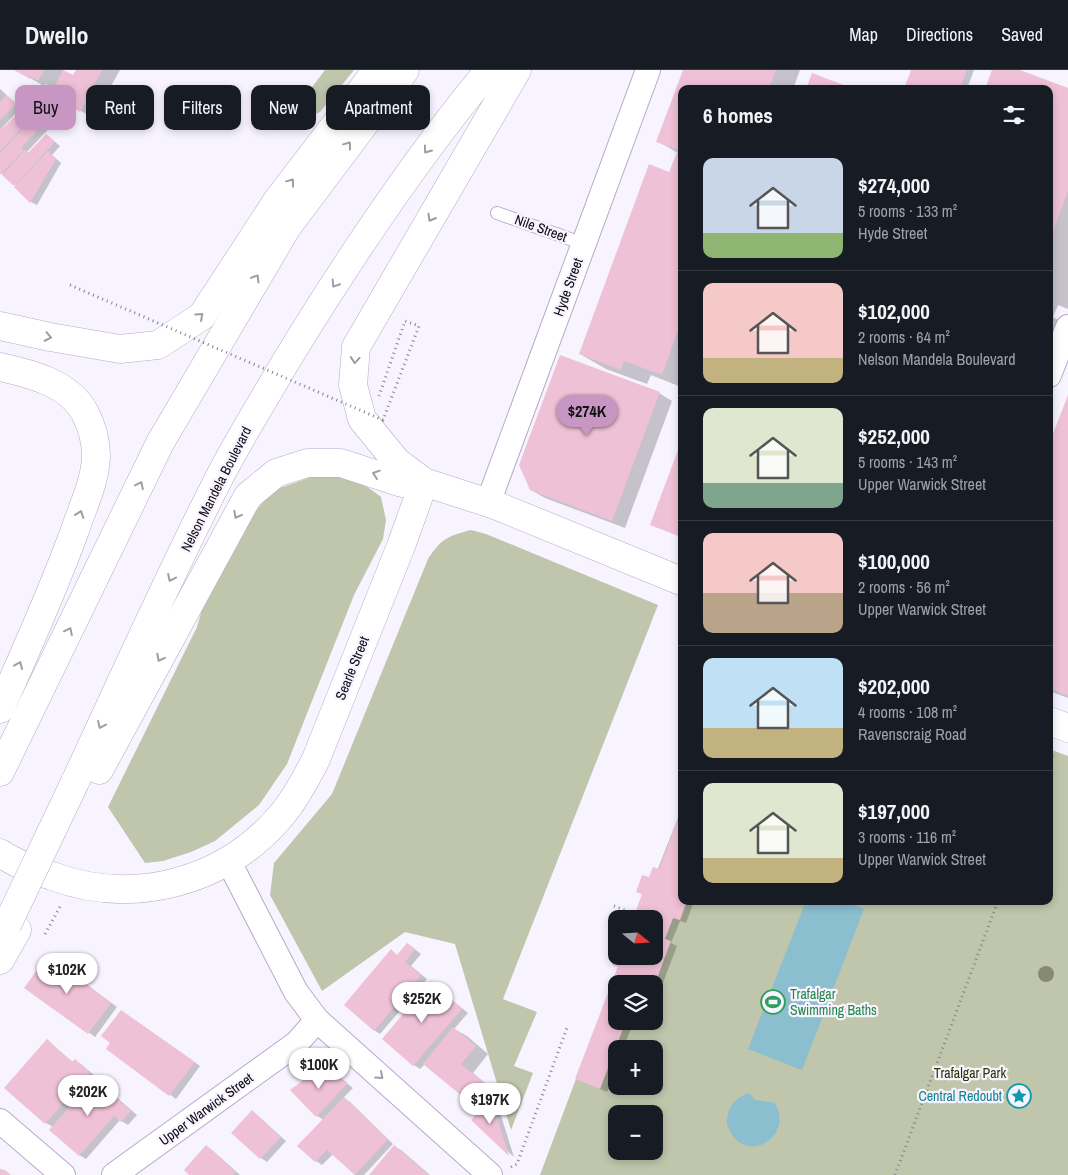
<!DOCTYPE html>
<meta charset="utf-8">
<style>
body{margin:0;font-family:"Archivo Narrow",sans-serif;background:#20242c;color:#f1f3f6;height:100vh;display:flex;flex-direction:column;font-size:19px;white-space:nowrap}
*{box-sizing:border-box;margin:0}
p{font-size:16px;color:#9ea1a6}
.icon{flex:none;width:28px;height:28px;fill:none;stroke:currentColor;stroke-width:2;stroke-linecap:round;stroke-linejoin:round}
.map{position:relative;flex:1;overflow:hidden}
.side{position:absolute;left:678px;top:15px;width:375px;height:820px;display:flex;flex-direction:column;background:#171b24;border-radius:10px;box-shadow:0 2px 8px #0003}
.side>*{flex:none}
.top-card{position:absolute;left:15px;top:15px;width:475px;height:45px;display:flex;gap:10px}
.needle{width:32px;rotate:108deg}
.tools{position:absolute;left:608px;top:840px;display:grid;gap:10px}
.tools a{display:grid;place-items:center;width:55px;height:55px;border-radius:10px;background:#171b24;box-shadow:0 2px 8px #0003;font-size:25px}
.price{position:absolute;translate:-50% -42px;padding:0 11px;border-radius:18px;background:#fff;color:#222;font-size:16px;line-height:32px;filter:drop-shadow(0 1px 2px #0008)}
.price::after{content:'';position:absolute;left:50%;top:30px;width:15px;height:11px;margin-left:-8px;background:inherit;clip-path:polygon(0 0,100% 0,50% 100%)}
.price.active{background:#c796c3;color:#111}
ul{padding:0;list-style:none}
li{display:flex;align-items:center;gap:15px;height:125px;padding:0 25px}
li+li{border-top:1px solid #363941}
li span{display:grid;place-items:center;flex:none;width:140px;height:100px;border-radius:10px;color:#555}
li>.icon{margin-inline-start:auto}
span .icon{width:60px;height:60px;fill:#fffc;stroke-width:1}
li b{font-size:21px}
h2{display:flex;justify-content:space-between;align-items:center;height:60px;padding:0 25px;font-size:21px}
.tag{padding:0 18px;border-radius:10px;background:#171b24;box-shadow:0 2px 8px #0003;font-size:18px;line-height:45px}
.tag.active{background:#c796c3;color:#111}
header{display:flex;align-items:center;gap:30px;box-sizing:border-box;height:70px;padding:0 25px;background:#171b24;border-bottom:1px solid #363941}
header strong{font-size:24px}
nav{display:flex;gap:28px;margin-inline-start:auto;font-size:18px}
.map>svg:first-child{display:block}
.green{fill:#bfc6ac;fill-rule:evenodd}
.water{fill:#8bbfcf}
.shadow{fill:#0003}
.building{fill:#efc1d6}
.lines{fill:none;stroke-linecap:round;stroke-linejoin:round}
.lane-casing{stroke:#b6abc8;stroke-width:14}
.street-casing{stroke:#b6abc8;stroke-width:26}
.secondary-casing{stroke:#b6abc8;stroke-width:29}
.highway-casing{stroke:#b6abc8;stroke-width:29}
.path{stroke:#86828d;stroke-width:3;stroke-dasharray:1 4;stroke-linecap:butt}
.lane{stroke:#fff;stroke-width:12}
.street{stroke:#fff;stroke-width:24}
.secondary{stroke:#fff;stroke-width:28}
.highway{stroke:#fff;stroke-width:28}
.highway-bridge-casing{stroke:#b6abc8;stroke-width:29;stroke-linecap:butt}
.path-bridge{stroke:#86828d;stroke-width:3;stroke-dasharray:1 4;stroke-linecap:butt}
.highway-bridge{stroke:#fff;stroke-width:28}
.tree{fill:#878a73}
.oneway{stroke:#9f9da1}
.labels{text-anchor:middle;stroke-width:4.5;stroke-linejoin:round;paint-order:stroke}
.street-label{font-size:14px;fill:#0e0a13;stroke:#f7f3ff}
.leisure-label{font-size:14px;fill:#27864d;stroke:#f7f3ff;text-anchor:start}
.park-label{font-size:14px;fill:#2c3401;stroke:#f7f3ff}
.culture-label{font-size:14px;fill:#0d838f;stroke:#f7f3ff;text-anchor:end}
</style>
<header>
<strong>Dwello</strong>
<nav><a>Map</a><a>Directions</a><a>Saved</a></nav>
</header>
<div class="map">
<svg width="1068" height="1105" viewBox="0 0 1068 1105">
<rect width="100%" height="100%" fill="#f7f3ff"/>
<g class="green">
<path d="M 325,0 L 354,0 L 320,42 L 279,61 Z"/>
<path d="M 314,406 C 347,407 354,406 381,427 L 386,450 L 383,469 L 354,525 L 287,694 L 259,735 L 215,771 L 191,782 L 163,791 L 145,793 L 108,737 L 197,557 L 203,536 L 252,445 L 265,430 L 280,418 Z"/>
<path d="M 471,460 L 486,464 L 658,535 L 503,929 L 537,942 L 514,996 L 533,1003 L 511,1060 L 455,874 L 405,862 L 322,921 L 270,825 L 274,793 L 332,724 L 428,489 C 441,469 448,466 471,460 Z"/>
<path d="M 1049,679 L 1068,686 L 1068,1105 L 540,1105 L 618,897 L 654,886 L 654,849 L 638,849 L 681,740 L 681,831 L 1049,831 ZM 616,914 L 654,914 L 654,951 L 616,951 ZM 616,979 L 654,979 L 654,1016 L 616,1016 ZM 616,1044 L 654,1044 L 654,1081 L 616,1081 Z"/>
</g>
<g class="water">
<path d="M 806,831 L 844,831 L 864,839 L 802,1000 L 748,979 Z"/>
<path d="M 749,1023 L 755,1030 L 775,1033 C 794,1066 749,1094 731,1063 C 727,1057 726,1051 728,1044 C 731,1032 738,1027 749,1023 Z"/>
</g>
<g class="shadow">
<path d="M 16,0 L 62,0 L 73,7 L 77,0 L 120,0 L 93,48 L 51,23 L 54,18 L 46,14 L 44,16 Z"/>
<path d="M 684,0 L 800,0 L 793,19 L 681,19 L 681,317 L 651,305 L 647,314 L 606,299 L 580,284 L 670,104 L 678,83 L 657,71 Z"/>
<path d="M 912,0 L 974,0 L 967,19 L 906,19 Z"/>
<path d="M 993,0 L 1017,0 L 1068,19 L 1068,239 L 1058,235 L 1053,247 L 1063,253 L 1049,290 L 1049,19 Z"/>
<path d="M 0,19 L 21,38 L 2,58 L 4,60 L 32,30 L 38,34 L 56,51 L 27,82 L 29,84 L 47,65 L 60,76 L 52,85 L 61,93 L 37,135 L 31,132 L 17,116 L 0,102 Z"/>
<path d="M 659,323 L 672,331 L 625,458 L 545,428 L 531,420 Z"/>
<path d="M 1068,328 L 1068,628 L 1049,621 L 1049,377 Z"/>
<path d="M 681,375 L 681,467 L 652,454 Z"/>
<path d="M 681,744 L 681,831 L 694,831 L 686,853 L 680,851 L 671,873 L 677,876 L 661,918 L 654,916 L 654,914 L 616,914 L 616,951 L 634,951 L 623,979 L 616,979 L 616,997 L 607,1022 L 577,1009 L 619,897 L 654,886 L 654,849 L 643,825 L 637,821 L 659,800 Z"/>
<path d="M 408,874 L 421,884 L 411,896 L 427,909 L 380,964 L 374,960 L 391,881 L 398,886 Z"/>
<path d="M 54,890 L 117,937 L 95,967 L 26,917 Z"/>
<path d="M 431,913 L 468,943 L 454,959 L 467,966 L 488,984 L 473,1003 L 502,1027 L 497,1033 L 514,1087 L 472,1050 L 482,1039 L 425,994 L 420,999 L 414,995 L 383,969 Z"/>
<path d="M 127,945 L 200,996 L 176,1029 L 107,979 Z"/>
<path d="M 47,971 L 73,992 L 75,991 L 81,994 L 96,1007 L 93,1010 L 101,1014 L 137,1045 L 128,1055 L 120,1050 L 86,1089 L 79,1085 L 53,1057 L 46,1053 Z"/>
<path d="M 330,1000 L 353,1018 L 343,1028 L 350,1032 L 393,1074 L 364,1105 L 355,1105 L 333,1084 L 322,1095 L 316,1091 L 299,1076 L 324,1050 L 317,1046 L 292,1021 Z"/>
<path d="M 252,1042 L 258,1046 L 286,1071 L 267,1092 L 261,1088 L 233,1063 Z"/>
<path d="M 206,1077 L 212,1080 L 240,1105 L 191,1105 Z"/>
<path d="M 395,1077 L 401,1080 L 430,1105 L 371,1105 Z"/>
</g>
<g class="building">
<path d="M 14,0 L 44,0 L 38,11 L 32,7 L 30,9 Z"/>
<path d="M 63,0 L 73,5 L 76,0 L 102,0 L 80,42 L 50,24 Z"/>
<path d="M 683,0 L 776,0 L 769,19 L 681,19 L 681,252 L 662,305 L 624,291 L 621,300 L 579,284 L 649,94 L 669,102 L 678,80 L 656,72 Z"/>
<path d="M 911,0 L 967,0 L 960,19 L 904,19 Z"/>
<path d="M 992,0 L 1020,0 L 1068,18 L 1068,121 L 1049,172 L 1049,19 L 985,19 Z"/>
<path d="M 812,3 L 854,19 L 806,19 Z"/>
<path d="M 6,25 L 16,34 L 0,50 L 0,32 Z"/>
<path d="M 32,29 L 41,38 L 0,81 L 0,57 L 2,59 Z"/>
<path d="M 41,39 L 50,47 L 21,78 L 24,80 L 0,105 L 0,83 Z"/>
<path d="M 46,64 L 55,72 L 14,116 L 2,105 L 25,80 L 28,83 Z"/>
<path d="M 48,81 L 56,89 L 30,133 L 14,117 Z"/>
<path d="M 560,285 L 660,322 L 612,451 L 530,420 L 519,395 Z"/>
<path d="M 1068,325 L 1068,626 L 1049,618 L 1049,374 Z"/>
<path d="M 681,372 L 681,467 L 650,455 Z"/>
<path d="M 681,741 L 681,831 L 687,831 L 680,850 L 673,848 L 665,869 L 671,871 L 655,914 L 642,911 L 641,914 L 616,914 L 616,951 L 626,951 L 600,1019 L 575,1009 L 618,897 L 612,895 L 615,886 L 654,886 L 654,849 L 633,849 L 642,824 L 636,822 L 642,805 L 649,807 L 653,797 L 659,799 Z"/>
<path d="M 407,873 L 415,879 L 405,892 L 421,905 L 374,961 L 344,935 L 391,879 L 397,885 Z"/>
<path d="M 48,885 L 111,933 L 88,964 L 24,918 Z"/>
<path d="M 431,911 L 462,939 L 413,996 L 382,969 Z"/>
<path d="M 121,940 L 195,992 L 169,1026 L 106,979 L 110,973 L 101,966 Z"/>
<path d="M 453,957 L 476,976 L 461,994 L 490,1018 L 474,1036 L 423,994 Z"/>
<path d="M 47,969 L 72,992 L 75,989 L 90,1003 L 45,1054 L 4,1018 Z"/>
<path d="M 323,995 L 348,1013 L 316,1047 L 290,1020 Z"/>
<path d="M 94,1009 L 131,1041 L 121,1052 L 114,1046 L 79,1086 L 49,1060 Z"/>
<path d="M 344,1027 L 388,1069 L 355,1105 L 327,1080 L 315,1092 L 297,1076 Z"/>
<path d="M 491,1028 L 509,1086 L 471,1050 Z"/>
<path d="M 252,1040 L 281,1067 L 260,1089 L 231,1063 Z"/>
<path d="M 206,1075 L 236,1102 L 233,1105 L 189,1105 L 184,1100 Z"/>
<path d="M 394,1075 L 429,1105 L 369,1105 Z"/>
<path d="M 0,1099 L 5,1100 L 11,1105 L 0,1105 Z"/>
</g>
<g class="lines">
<g class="lane-casing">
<path id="lane" d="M 497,143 L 584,174"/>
</g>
<g class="street-casing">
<g id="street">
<path d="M 1049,305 L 1068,257"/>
<path d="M 488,433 L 648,0"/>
<path d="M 228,790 L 296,922 L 317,950 L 490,1105"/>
<path d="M 0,1051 L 63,1105"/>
<path d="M 114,1105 L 297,973 L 317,950"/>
</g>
</g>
<g class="secondary-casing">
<g id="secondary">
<path d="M 1049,651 L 1068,658"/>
<path d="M 0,783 C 16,794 33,800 52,806 C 133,836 223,813 280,747 C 295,730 306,709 316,689 L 401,476 L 424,412 L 495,435 L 681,511"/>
</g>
</g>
<g class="highway-casing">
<g id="highway">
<path d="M 0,256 L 50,267 L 120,279 L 158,275 L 202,246 L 277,131 L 377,0"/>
<path d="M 0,297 C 31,304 69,313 85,343 C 92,356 96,372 96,387 C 95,412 83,436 75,460 C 53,521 26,580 0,639"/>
<path d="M 424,412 L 397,392 L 362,349 L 353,315 L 356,277 L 517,0"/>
<path d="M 99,700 L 248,426 L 276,403 L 307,393 L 341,393 L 402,413 L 424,412"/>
<path d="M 0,702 L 160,373 L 287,157 L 405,0"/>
<path d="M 75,712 C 122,611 168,508 219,408 C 239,369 263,331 285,293 C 347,191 413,92 489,0"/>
<path d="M 0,890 L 17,860"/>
</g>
</g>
<g class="path">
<path d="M 1049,695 L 1054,681"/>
<path d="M 614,836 L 635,844"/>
<path d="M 45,864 L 61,835"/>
<path d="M 511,1097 L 517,1094 L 568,955"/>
<path d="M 895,1105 L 998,831"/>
</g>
<use href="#lane" class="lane"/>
<use href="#street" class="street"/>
<use href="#secondary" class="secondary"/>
<use href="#highway" class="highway"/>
<g class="highway-bridge-casing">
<path id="highway-bridge" d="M 7,855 L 75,712"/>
</g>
<path class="path-bridge" d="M 70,215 L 383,350 L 419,256 L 405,251 L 379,326"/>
<use href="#highway-bridge" class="highway-bridge"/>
</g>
<circle class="tree" cx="1046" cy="904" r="8"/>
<defs><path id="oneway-chevron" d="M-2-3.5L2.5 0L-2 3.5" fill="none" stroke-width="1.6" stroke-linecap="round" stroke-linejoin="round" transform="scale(1.25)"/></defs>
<g class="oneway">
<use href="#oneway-chevron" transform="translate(348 75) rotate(-53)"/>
<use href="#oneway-chevron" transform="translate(427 80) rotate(126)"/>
<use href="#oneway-chevron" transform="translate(291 112) rotate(-53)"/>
<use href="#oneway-chevron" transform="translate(431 148) rotate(120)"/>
<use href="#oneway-chevron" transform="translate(256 208) rotate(-59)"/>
<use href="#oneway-chevron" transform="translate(335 214) rotate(123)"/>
<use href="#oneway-chevron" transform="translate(200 246) rotate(-42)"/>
<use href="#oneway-chevron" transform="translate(48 267) rotate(12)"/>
<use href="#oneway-chevron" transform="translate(355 290) rotate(95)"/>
<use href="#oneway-chevron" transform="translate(376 404) rotate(-161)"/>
<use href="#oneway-chevron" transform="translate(140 415) rotate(-64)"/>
<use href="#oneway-chevron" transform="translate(80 444) rotate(-70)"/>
<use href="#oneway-chevron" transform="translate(237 445) rotate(118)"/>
<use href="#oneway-chevron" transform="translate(171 508) rotate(115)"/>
<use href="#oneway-chevron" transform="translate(69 561) rotate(-64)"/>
<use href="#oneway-chevron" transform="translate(160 588) rotate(118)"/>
<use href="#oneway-chevron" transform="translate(19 595) rotate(-67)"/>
<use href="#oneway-chevron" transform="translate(101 655) rotate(115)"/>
<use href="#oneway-chevron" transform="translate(380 1006) rotate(42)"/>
</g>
<defs>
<g id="stadium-ring" transform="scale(1.25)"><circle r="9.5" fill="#f7f3ff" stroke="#2e9e5b" stroke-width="1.5"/><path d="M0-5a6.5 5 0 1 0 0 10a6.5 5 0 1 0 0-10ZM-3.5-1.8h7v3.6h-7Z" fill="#2e9e5b"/></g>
<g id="sight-ring" transform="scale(1.25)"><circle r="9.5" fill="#f7f3ff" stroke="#0f9aa8" stroke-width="1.5"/><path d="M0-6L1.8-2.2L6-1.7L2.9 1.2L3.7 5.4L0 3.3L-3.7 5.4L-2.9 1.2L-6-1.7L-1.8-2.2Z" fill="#0f9aa8"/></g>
</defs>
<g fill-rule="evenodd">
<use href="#stadium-ring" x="773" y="932"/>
<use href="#sight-ring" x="1019" y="1026"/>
</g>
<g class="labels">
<g class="street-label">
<text transform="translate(541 158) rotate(20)" y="5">Nile Street</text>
<text transform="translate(568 217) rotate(-70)" y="5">Hyde Street</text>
<text transform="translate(216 419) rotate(-63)" y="5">Nelson Mandela Boulevard</text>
<text transform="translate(352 598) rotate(-68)" y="5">Searle Street</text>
<text transform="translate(206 1039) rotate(-36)" y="5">Upper Warwick Street</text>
</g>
<g class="leisure-label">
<text x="790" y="929">Trafalgar<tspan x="790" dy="16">Swimming Baths</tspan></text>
</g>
<g class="park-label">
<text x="970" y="1008">Trafalgar Park</text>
</g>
<g class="culture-label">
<text x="1002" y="1031">Central Redoubt</text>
</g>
</g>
</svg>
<div class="tools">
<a><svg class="needle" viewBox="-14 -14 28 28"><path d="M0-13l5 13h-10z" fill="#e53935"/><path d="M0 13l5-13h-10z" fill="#9ea1a6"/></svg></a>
<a><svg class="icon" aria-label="layers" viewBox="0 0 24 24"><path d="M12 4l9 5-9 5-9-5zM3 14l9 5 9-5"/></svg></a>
<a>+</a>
<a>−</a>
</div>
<b class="price active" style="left:587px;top:367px">$274K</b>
<b class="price" style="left:67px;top:925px">$102K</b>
<b class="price" style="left:422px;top:954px">$252K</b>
<b class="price" style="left:319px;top:1020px">$100K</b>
<b class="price" style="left:88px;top:1047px">$202K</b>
<b class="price" style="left:490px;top:1055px">$197K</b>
<div class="top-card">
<a class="tag active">Buy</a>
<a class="tag">Rent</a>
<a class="tag">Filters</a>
<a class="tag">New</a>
<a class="tag">Apartment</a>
</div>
<section class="side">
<h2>6 homes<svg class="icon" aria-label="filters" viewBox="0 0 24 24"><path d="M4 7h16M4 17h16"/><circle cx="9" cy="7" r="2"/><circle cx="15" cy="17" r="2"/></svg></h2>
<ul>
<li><span style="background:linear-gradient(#c9d6e8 75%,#8fb573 0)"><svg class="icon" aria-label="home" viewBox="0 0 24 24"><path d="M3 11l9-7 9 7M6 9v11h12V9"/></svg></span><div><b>$274,000</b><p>5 rooms · 133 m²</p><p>Hyde Street</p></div></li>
<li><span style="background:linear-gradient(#f6c9c9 75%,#c2b280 0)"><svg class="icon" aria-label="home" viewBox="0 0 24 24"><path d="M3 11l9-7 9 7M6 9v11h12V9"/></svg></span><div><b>$102,000</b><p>2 rooms · 64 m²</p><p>Nelson Mandela Boulevard</p></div></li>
<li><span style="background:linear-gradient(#dfe7d0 75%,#7fa58c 0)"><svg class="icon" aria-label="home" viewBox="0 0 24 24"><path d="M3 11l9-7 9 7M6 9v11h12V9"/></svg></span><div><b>$252,000</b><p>5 rooms · 143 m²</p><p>Upper Warwick Street</p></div></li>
<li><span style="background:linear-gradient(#f6c9c9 60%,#b9a48a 0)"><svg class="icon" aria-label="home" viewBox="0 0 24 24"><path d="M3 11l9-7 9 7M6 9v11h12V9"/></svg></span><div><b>$100,000</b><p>2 rooms · 56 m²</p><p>Upper Warwick Street</p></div></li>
<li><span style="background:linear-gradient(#bfe0f5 70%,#c2b280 0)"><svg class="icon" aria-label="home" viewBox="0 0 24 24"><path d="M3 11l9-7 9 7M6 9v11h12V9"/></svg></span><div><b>$202,000</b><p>4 rooms · 108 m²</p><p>Ravenscraig Road</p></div></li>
<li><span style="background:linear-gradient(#dfe7d0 75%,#c2b280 0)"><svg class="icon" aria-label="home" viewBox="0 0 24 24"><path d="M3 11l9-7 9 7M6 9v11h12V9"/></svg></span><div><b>$197,000</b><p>3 rooms · 116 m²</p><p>Upper Warwick Street</p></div></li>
</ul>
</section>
</div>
